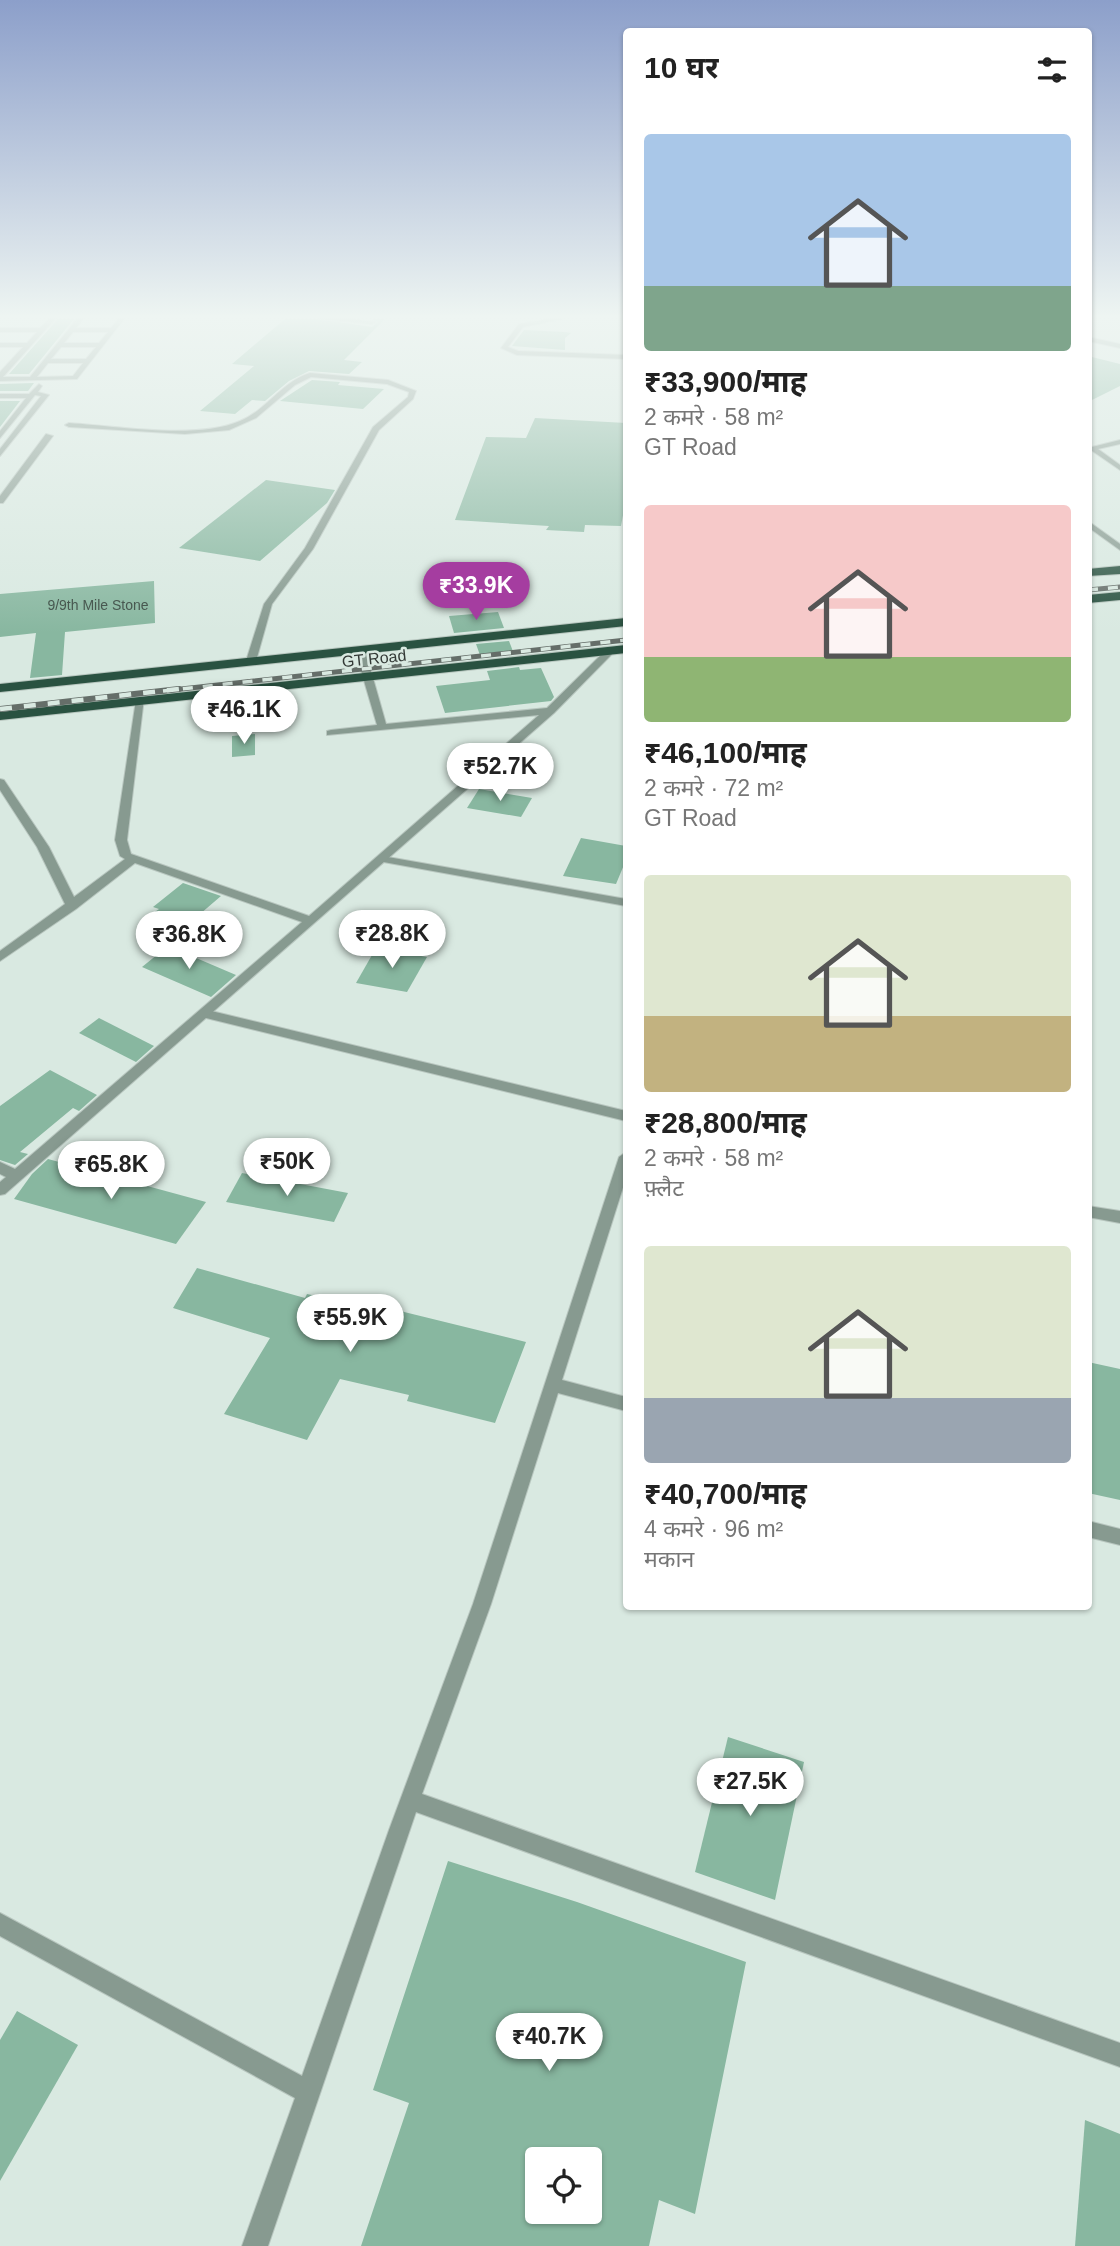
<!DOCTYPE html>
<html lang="hi">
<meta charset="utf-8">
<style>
body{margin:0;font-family:Arial,"Noto Sans Devanagari",sans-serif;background:#f6f6f6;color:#222;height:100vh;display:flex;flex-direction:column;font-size:26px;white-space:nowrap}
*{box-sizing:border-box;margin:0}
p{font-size:23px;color:#767676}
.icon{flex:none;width:38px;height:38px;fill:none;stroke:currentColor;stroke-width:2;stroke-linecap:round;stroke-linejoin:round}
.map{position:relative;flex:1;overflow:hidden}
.side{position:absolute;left:623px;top:28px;width:469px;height:1582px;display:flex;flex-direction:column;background:#fff;border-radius:7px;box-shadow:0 2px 5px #0004}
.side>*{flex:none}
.buttons{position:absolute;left:525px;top:2147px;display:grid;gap:14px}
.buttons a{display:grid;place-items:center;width:77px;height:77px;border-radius:7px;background:#fff;box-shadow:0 2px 5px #0004;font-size:35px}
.price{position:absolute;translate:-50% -60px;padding:0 16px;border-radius:24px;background:#fff;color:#222;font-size:23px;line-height:46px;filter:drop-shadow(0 2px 4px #0008)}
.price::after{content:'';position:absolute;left:50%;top:42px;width:21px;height:16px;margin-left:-10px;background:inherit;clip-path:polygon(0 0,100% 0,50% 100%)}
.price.on{background:#a53da0;color:#fff}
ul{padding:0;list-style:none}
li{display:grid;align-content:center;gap:14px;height:371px;padding:0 21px}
li span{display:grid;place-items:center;height:217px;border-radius:7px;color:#555}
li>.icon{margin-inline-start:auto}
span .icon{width:126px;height:126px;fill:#fffc;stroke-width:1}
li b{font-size:30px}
h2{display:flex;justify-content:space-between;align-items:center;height:84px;padding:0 21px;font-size:30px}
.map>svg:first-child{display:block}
.building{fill:#88b7a0;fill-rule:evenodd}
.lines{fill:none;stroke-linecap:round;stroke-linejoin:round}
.service-casing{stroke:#b8c6bf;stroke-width:2}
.minor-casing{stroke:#b8c6bf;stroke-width:2}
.tertiary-casing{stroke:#b8c6bf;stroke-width:2}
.trunk-casing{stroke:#b8c6bf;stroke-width:2}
.service{fill:#879a90;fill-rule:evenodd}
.minor{fill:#879a90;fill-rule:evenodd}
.tertiary{fill:#879a90;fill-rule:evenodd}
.trunk{fill:#2a5241;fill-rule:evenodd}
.rail-far1-casing{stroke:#656e69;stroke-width:5}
.rail-casing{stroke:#656e69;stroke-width:6}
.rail-far1{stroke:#d9e9e1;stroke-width:3.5;stroke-dasharray:10;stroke-linecap:butt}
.rail{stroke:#d9e9e1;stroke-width:4.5;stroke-dasharray:12;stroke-linecap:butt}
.labels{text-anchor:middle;stroke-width:5;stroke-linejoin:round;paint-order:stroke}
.number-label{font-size:14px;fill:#485850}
.far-street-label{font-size:16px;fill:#333936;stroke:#d9e9e1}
</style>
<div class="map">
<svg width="1120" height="2246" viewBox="0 0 1120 2246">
<rect width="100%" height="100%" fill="#d9e9e1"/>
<g class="building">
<path d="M 58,319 L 74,319 L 29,374 L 9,374 Z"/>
<path d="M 285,319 L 317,319 L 372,327 L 378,322 L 372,319 L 385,319 L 344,360 L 362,362 L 349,374 L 309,371 L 289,381 L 265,401 L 252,400 L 235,414 L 200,411 L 254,366 L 232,364 Z"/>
<path d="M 524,330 L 565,332 L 571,333 L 565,338 L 565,350 L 512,346 Z"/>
<path d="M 1088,356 L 1120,364 L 1120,386 L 1088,402 Z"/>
<path d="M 312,380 L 340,382 L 338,385 L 384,389 L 363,409 L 280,401 Z"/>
<path d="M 34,383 L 28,391 L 0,391 L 0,384 Z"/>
<path d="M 0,401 L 20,401 L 0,427 Z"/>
<path d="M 535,418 L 626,423 L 626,499 L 621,526 L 585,525 L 584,532 L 546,530 L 549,526 L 455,520 L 486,437 L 526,438 Z"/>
<path d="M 266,480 L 335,490 L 327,503 L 260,561 L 179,548 Z"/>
<path d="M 154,581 L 155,623 L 65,632 L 62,675 L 30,678 L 36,633 L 0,637 L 0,594 Z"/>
<path d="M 498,612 L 504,628 L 454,633 L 449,616 Z"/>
<path d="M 509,641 L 514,654 L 481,658 L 476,644 Z"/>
<path d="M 519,667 L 520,670 L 541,668 L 554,697 L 551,701 L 445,713 L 436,686 L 490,680 L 487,671 Z"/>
<path d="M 255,734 L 255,755 L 232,757 L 232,736 Z"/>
<path d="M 479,789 L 532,798 L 521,817 L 467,808 Z"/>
<path d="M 581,838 L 626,846 L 626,860 L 616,884 L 563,876 Z"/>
<path d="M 183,883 L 221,896 L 172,938 L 139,923 L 159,909 L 153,907 Z"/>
<path d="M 168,946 L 236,975 L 211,997 L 142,967 Z"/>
<path d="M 376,948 L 427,957 L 407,992 L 356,983 Z"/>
<path d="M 99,1018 L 154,1046 L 136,1062 L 79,1033 Z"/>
<path d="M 50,1070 L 97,1095 L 79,1111 L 73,1108 L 20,1152 L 28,1154 L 15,1165 L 0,1160 L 0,1106 Z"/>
<path d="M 48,1159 L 206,1202 L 176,1244 L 14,1199 L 32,1174 Z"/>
<path d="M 242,1173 L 348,1193 L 334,1222 L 226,1202 Z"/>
<path d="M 197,1268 L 305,1298 L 307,1294 L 391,1312 L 392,1309 L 526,1342 L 495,1423 L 407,1401 L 409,1395 L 340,1379 L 307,1440 L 224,1414 L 270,1338 L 173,1308 Z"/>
<path d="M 1088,1362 L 1120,1369 L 1120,1500 L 1088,1493 Z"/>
<path d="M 728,1737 L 804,1762 L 775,1900 L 695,1872 Z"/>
<path d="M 448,1861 L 577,1902 L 746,1962 L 695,2214 L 659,2200 L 649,2246 L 361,2246 L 409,2103 L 373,2090 ZM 537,2160 L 590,2160 L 590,2212 L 537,2212 Z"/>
<path d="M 17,2011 L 78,2045 L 0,2181 L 0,2040 Z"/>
<path d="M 1085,2120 L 1120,2134 L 1120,2246 L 1075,2246 Z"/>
</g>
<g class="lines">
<g class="service-casing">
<g id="service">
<path d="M 320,319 L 352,319 L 375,322 L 372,324 Z"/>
<path d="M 382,856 L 626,899 L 626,906 L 378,861 L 378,857 Z"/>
<path d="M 203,1009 L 626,1111 L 626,1121 L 198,1016 L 197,1013 Z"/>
<path d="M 626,1152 L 626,1178 L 562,1380 L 626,1397 L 626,1411 L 558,1393 L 491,1604 L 422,1794 L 1120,2043 L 1120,2067 L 416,1812 L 268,2246 L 242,2246 L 295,2098 L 0,1936 L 0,1913 L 302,2076 L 389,1830 L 473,1604 L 619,1157 Z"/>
<path d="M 1088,1206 L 1120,1211 L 1120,1223 L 1088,1217 Z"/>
<path d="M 1088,1521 L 1120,1529 L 1120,1545 L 1088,1537 Z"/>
</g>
</g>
<g class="minor-casing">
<g id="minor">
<path d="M 49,319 L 55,319 L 3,377 L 30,377 L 77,319 L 83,319 L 76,328 L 111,328 L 118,319 L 124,319 L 77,379 L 0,381 L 0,372 L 23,347 L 0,347 L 0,343 L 27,343 L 37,332 L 0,332 L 0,328 L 40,328 ZM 73,332 L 108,332 L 99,343 L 64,343 ZM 61,347 L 96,347 L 86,359 L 51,359 ZM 48,363 L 83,363 L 73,376 L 37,377 Z"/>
<path d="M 548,319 L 562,319 L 523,327 L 508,347 L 518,351 L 626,355 L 626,359 L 517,355 L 501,348 L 519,324 Z"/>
<path d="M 310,373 L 388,380 L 416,391 L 413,399 L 379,430 L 313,549 L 272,604 L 256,661 L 251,664 L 246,661 L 264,604 L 305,548 L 373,427 L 408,397 L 409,392 L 387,384 L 311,377 L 295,385 L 256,418 L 229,430 L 185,434 L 69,427 L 65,425 L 69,423 C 117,426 196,440 240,421 C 267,410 281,382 310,373 Z"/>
<path d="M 39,384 L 42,386 L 38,392 L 49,395 L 0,456 L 0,449 L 41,396 L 35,395 L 0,438 L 0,431 L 26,398 L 0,398 L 0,394 L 29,394 Z"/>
<path d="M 46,434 L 53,436 L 3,503 L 0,503 L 0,496 Z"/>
<path d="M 1120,440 L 1120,444 L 1098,449 L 1120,465 L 1120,470 L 1088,448 Z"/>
<path d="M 1088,521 L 1120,544 L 1120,550 L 1088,527 Z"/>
<path d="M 360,647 L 365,650 L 386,724 L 547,708 L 607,649 L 615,651 L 554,713 L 5,1194 L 0,1195 L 0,1182 L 6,1177 L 0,1174 L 0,1162 L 15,1169 L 302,922 L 135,863 L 76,909 L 0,961 L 0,951 L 65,904 L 37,847 L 0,790 L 0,779 L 4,780 L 49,847 L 74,897 L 125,859 L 120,856 L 115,840 L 136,700 L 144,698 L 127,840 L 131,854 L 309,916 L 539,715 L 327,735 L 327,731 L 331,730 L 377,725 L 355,650 Z"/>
</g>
</g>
<g class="tertiary-casing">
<path id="tertiary" d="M 1088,337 L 1120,344 L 1120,348 L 1088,341 Z"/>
</g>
<g class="trunk-casing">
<g id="trunk">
<path d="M 1120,566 L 1120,574 L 1088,576 L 1088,569 Z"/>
<path d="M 1120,592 L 1120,600 L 1088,603 L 1088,595 Z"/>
<path d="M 626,618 L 626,626 L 0,692 L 0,684 Z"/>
<path d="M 626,645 L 626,653 L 0,720 L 0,712 Z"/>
</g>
</g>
<use href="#service" class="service"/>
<use href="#minor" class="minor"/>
<use href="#tertiary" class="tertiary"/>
<use href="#trunk" class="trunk"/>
<g class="rail-far1-casing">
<g id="rail-far1">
<path d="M 1088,590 L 1120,587"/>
<path d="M 163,691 L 626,640"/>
</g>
</g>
<g class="rail-casing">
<path id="rail" d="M 0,709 L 179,689"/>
</g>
<use href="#rail-far1" class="rail-far1"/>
<use href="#rail" class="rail"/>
</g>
<linearGradient id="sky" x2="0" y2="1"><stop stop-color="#8c9fca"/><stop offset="0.5" stop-color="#eef5f2"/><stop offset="1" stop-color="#eef5f2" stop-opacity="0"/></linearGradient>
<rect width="1120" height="633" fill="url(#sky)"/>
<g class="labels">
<g class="number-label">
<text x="98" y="610">9/9th Mile Stone</text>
</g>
<g class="far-street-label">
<text transform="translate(374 658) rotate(-6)" y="6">GT Road</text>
</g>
</g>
</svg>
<div class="buttons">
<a><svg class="icon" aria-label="locate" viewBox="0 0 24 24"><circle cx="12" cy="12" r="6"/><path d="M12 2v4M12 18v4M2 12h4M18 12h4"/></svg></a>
</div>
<b class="price on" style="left:476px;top:622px">₹33.9K</b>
<b class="price" style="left:244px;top:746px">₹46.1K</b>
<b class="price" style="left:500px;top:803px">₹52.7K</b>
<b class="price" style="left:392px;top:970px">₹28.8K</b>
<b class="price" style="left:189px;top:971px">₹36.8K</b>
<b class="price" style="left:287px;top:1198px">₹50K</b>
<b class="price" style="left:111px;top:1201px">₹65.8K</b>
<b class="price" style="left:350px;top:1354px">₹55.9K</b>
<b class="price" style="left:750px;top:1818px">₹27.5K</b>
<b class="price" style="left:549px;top:2073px">₹40.7K</b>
<section class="side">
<h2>10 घर<svg class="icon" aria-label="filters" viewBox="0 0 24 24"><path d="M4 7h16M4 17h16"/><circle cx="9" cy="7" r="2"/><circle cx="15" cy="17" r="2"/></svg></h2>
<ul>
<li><span style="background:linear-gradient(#a9c7e8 70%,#7fa58c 0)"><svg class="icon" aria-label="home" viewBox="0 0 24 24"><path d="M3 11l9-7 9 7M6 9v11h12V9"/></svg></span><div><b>₹33,900/माह</b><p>2 कमरे · 58 m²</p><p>GT Road</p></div></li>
<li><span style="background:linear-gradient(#f6c9c9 70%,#8fb573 0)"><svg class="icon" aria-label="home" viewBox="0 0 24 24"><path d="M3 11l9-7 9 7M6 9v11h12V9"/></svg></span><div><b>₹46,100/माह</b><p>2 कमरे · 72 m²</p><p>GT Road</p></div></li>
<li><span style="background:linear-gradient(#dfe7d0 65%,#c2b280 0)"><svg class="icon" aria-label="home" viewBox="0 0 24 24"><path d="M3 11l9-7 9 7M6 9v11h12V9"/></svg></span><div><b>₹28,800/माह</b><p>2 कमरे · 58 m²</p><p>फ़्लैट</p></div></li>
<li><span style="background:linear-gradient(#dfe7d0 70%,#9aa5b1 0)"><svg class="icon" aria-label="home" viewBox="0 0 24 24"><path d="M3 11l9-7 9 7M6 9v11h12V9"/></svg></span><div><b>₹40,700/माह</b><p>4 कमरे · 96 m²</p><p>मकान</p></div></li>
</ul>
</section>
</div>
